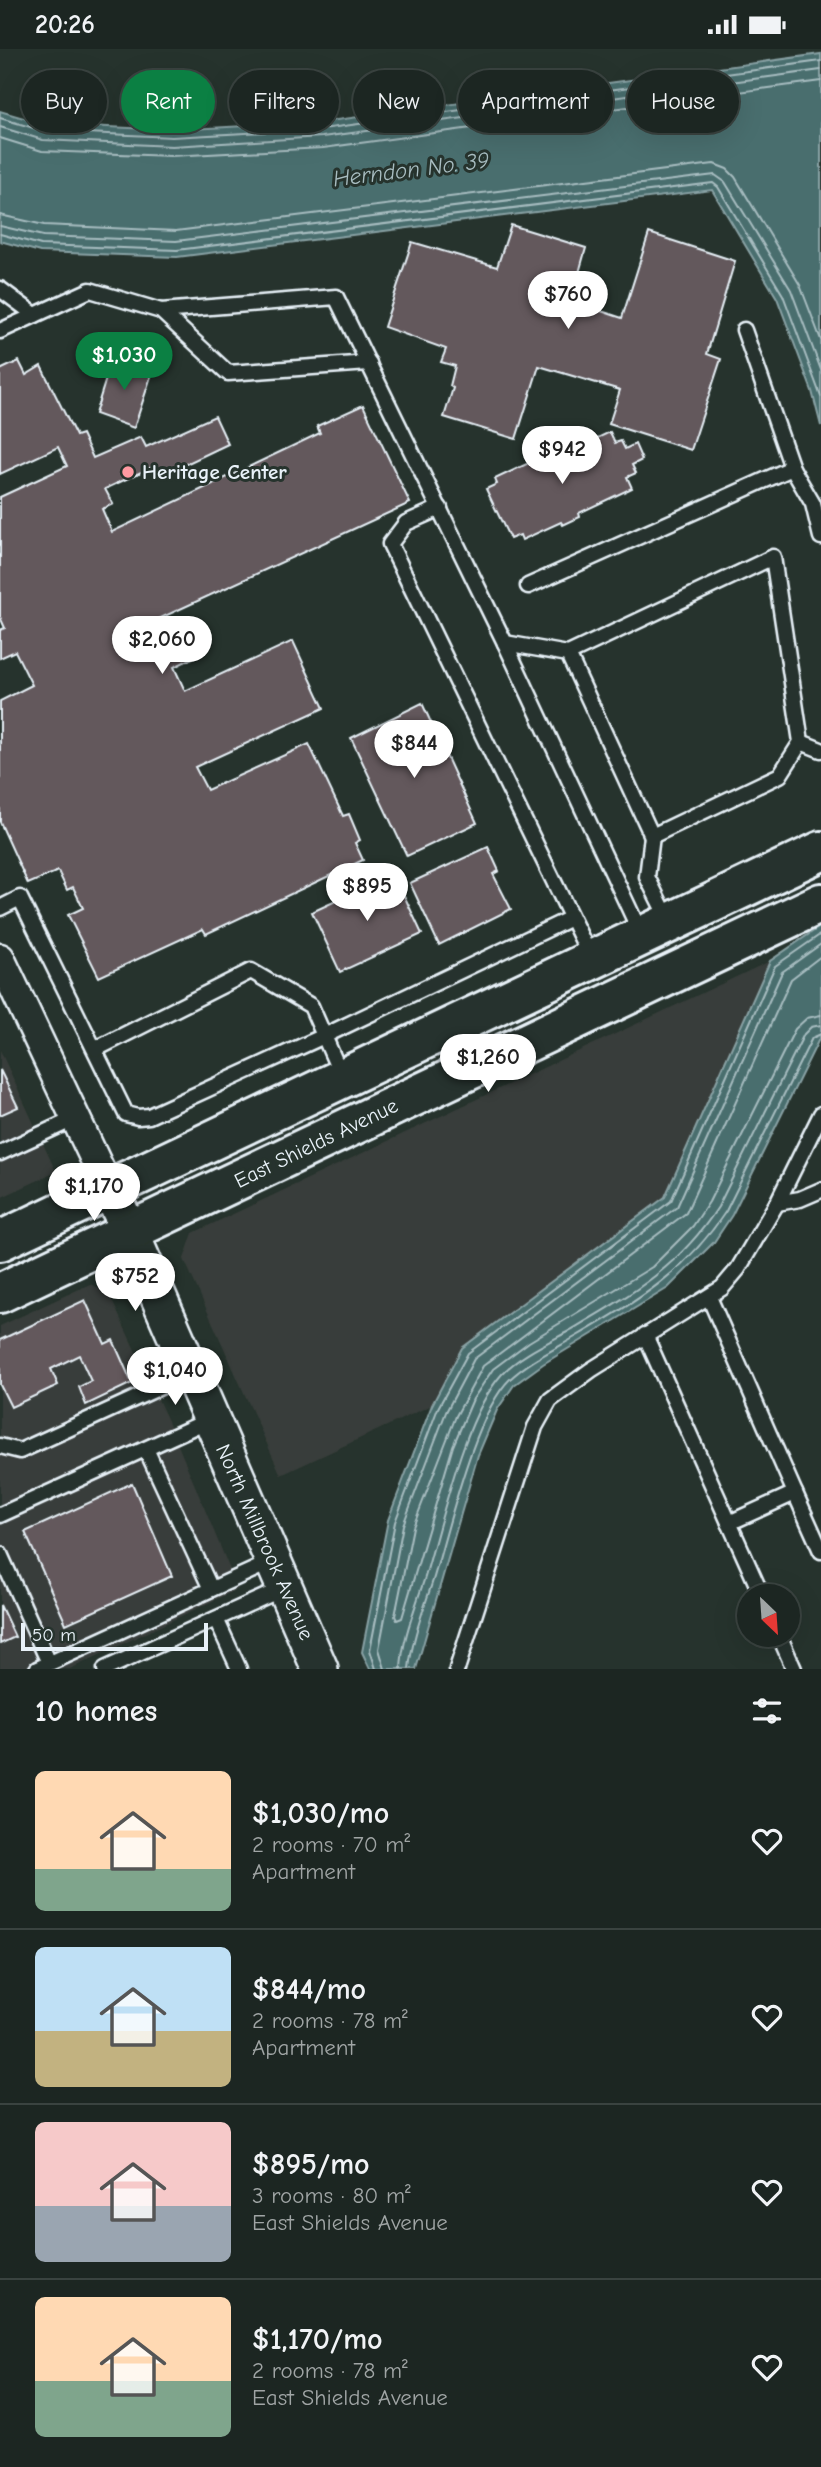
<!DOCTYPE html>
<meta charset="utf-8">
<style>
body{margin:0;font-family:"Comic Neue",sans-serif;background:#29322f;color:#f1f3f6;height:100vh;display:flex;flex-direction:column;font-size:26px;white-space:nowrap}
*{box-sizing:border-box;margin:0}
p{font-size:23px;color:#a0a5a5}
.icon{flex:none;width:38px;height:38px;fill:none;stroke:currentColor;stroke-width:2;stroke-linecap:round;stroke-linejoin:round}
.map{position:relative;height:1620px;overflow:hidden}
.details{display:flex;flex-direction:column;background:#1c2622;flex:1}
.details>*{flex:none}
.banner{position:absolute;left:21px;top:21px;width:780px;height:63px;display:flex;gap:14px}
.needle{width:46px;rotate:155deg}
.controls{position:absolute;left:737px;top:1535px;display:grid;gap:14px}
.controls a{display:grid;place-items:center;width:63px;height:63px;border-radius:50%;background:#1c2622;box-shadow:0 7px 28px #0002,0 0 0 2px #3a4340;font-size:35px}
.scale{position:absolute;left:21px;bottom:18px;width:187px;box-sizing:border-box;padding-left:7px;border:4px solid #e8f1f8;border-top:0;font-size:19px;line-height:24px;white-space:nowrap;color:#e8f1f8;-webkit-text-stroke:5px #26332d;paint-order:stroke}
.price{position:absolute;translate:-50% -60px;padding:0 16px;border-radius:24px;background:#fff;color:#222;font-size:23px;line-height:46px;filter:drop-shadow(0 2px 4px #0008)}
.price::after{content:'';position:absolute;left:50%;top:42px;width:21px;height:16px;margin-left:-10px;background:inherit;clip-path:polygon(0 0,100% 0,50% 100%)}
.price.on{background:#0b8043;color:#fff}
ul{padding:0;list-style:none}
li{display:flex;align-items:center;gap:21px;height:175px;padding:0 35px}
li+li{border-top:2px solid #3a4340}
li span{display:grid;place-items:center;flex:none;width:196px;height:140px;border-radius:10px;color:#555}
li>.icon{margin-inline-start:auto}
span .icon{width:84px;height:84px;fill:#fffc;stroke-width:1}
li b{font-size:30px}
h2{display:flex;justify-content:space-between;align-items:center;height:84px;padding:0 35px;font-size:30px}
.pill{padding:0 24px;border-radius:32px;background:#1c2622;box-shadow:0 7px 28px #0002,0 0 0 2px #3a4340;font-size:24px;line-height:63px}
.pill.on{background:#0b8043;color:#fff}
.status{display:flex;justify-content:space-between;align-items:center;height:49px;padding:0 35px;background:#1c2622;direction:ltr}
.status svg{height:19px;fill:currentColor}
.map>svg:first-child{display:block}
.built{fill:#393e3b}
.water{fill:#496e6e;stroke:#89a2a5;stroke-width:2}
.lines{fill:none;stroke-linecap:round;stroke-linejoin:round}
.shore{stroke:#a8bdc1;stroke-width:2}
.building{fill:#64595c;stroke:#e8f1f8;stroke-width:2}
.service-casing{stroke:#e8f1f8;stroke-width:19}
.minor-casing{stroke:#e8f1f8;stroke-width:33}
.tertiary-casing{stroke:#e8f1f8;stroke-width:40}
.secondary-casing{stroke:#e8f1f8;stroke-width:44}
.service{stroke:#26332d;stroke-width:14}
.minor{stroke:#26332d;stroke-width:28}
.tertiary{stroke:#26332d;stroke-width:35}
.secondary{stroke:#26332d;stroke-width:38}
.poi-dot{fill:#ff9aa2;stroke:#26332d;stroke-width:2.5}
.labels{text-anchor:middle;stroke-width:6;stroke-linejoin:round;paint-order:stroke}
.poi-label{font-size:21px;font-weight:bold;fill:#e8f1f8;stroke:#26332d;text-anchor:start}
.street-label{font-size:21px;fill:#e8f1f8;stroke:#26332d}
.water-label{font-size:23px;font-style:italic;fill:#a8bdc1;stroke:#26332d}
</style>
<div class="status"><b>20:26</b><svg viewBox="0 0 49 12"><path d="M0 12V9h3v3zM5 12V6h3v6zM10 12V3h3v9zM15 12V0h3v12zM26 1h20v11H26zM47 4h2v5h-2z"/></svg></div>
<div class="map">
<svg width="821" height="1620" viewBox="0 0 821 1620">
<rect width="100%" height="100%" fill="#26332d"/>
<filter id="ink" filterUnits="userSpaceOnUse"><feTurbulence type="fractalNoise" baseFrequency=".0143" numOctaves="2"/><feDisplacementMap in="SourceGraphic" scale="14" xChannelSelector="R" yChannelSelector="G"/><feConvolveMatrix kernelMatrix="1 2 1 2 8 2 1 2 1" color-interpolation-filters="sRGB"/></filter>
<g filter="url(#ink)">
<g class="built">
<path d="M 770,912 L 665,1148 L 463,1299 L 432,1356 L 281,1426 L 184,1210 L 193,1184 Z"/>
<path d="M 0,1001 L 56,1123 L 0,1149 Z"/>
<path d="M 90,1235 L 108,1243 L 168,1372 L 238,1540 L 70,1620 L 0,1620 L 0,1277 Z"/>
</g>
<g class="water">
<path d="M 821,5 L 821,377 L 812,342 L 777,249 L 712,141 L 177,208 L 40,203 L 0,192 L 0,62 L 44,75 L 172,81 L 322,73 Z"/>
<path d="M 821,877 L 821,986 L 732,1166 L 714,1193 L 668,1239 L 543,1315 L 514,1336 L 497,1361 L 478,1406 L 416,1620 L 370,1620 L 362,1603 L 388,1471 L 432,1356 L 462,1299 L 665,1148 L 770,912 Z"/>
</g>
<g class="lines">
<g class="shore">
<path d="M 0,69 L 44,82 L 172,88 L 322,80 L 821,12"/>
<path d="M 0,78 L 43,91 L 172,97 L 322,88 L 821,21"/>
<path d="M 0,89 L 42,102 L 171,107 L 323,99 L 821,32"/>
<path d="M 0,166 L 44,176 L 176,182 L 714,115 L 727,120 L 735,128 L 800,236 L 821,291"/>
<path d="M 0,177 L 43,187 L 176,192 L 715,126 L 725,133 L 791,241 L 821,321"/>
<path d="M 0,185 L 41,196 L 177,201 L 713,134 L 718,138 L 783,246 L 821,348"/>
<path d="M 821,907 L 791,930 L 686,1164 L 483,1317 L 456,1367 L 413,1478 L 395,1567 L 397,1571 L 402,1569 L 453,1397 L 473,1350 L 493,1320 L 529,1293 L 652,1218 L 693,1177 L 709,1153 L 795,980 L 807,969 L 821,966"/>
<path d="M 376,1620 L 370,1601 L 395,1473 L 438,1359 L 468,1304 L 671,1152 L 775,917 L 821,885"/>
<path d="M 385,1620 L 379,1600 L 403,1476 L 446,1363 L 474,1310 L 677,1158 L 782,923 L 821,895"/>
<path d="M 401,1620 C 402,1590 416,1557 425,1528 C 442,1472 464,1367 502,1325 C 519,1307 547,1294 569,1282 C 630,1246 679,1219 718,1158 L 804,985 L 811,978 L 821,976"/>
<path d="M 409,1620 C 412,1589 425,1557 434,1528 C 449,1478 475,1364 510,1330 C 529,1312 555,1300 577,1287 C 639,1251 686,1223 726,1162 L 812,989 L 821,985"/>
</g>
</g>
<g class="building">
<path d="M 511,176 L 586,199 L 571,252 L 622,269 L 649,184 L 735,212 L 707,305 L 721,310 L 691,401 L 609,375 L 620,341 L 539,317 L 516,390 L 444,368 L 453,339 L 450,337 L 455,317 L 441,313 L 446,300 L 384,278 L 412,193 L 497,218 Z"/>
<path d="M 113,307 L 153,321 L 134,379 L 95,365 Z"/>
<path d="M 19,312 L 26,326 L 41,317 L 76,387 L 82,385 L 93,409 L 141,388 L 146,398 L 215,367 L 228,395 L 161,427 L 156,416 L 105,440 L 113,455 L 102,460 L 112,483 L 320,384 L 317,377 L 363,356 L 410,454 L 154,572 L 159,586 L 188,574 L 203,604 L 174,618 L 185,642 L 293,592 L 324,659 L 195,718 L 207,741 L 309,695 L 343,767 L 349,765 L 360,791 L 355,794 L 363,811 L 206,885 L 203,880 L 99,928 L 68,866 L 83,859 L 73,838 L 67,841 L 58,822 L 28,835 L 0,773 L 0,652 L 32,636 L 15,602 L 0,609 L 0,581 L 5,579 L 0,568 L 0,448 L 67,417 L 58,398 L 0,425 L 0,321 Z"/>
<path d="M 610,383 L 615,394 L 621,392 L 625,400 L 635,395 L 642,411 L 632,416 L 636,424 L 627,428 L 632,439 L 579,464 L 580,468 L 563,476 L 561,473 L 522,491 L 520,486 L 510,490 L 486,440 L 497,435 L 495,430 L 550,404 L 553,410 Z"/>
<path d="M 422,654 L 477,774 L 407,807 L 351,689 Z"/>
<path d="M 488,798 L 499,822 L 493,825 L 511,860 L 439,896 L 410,834 Z"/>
<path d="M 394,825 L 422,885 L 340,923 L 312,863 Z"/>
<path d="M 0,1021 L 18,1058 L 0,1066 Z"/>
<path d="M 85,1251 L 105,1295 L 113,1291 L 132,1334 L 86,1356 L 79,1338 L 91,1332 L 79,1306 L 51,1320 L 58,1336 L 11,1358 L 0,1336 L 0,1291 Z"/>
<path d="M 132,1434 L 172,1527 L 66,1575 L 25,1483 Z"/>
<path d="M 0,1556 L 15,1588 L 0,1595 Z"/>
</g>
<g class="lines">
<g class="service-casing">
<g id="service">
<path d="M 0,240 L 35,266"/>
<path d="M 161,262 L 336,248 L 505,594"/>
<path d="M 744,281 L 792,419 L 813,455 L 821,488"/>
<path d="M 0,282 L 90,241 L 161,262 L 228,324 L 369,314"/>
<path d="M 440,459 L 406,474 L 390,495 L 592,911"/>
<path d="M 528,537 L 792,419"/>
<path d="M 568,605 L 652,787 L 780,726 L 801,693 L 773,508 L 568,605 L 505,594 L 642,887"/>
<path d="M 801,693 L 821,701"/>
<path d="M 652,787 L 647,828 L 670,874"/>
<path d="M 0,859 L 20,849 L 126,1065 L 138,1068 L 149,1067 L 324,987 L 571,869"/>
<path d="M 96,1000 L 251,922 L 311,957 L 342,1028"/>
<path d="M 821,1065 L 777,1154 L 800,1150 L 821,1141"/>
<path d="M 0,1104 L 76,1069"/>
<path d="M 709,1248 L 795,1444"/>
<path d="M 645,1286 L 762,1547"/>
<path d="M 0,1397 L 20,1402 L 191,1324"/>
<path d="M 146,1400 L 211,1540"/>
<path d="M 0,1466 L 211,1370"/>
<path d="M 729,1474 L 795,1444 L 821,1502"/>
<path d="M 0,1505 L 49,1614"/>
<path d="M 216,1570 L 239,1620"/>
<path d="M 779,1586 L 794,1620"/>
<path d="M 37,1620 L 273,1512"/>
<path d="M 105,1620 L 284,1539"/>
<path d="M 457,1620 L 535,1378 L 550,1351 L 591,1321 L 722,1239 L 738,1220 L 777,1154"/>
</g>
</g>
<g class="minor-casing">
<path id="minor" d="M 0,909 L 109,1140"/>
</g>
<g class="tertiary-casing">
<path id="tertiary" d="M 109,1140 L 130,1182 L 320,1620"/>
</g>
<g class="secondary-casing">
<g id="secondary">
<path d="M 0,1192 L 821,802"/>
<path d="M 0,1244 L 821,854"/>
</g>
</g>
<use href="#service" class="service"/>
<use href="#minor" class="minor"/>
<use href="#tertiary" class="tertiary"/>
<use href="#secondary" class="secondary"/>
</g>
</g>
<circle class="poi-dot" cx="128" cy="423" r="7"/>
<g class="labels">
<g class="poi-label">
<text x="142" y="430">Heritage Center</text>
</g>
<g class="street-label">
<text transform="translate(316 1094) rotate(-26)" y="7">East Shields Avenue</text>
<text transform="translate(265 1493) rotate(66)" y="7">North Millbrook Avenue</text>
</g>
<g class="water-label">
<text transform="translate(411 120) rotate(-7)" y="8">Herndon No. 39</text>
</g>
</g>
</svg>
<div class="controls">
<a><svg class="needle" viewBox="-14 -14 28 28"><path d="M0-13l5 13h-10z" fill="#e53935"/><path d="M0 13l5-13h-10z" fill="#a0a5a5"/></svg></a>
</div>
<div class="scale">50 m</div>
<b class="price" style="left:568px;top:282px">$760</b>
<b class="price on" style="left:124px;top:343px">$1,030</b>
<b class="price" style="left:562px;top:437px">$942</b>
<b class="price" style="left:162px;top:627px">$2,060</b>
<b class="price" style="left:414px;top:731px">$844</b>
<b class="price" style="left:367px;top:874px">$895</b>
<b class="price" style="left:488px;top:1045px">$1,260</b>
<b class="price" style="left:94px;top:1174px">$1,170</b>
<b class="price" style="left:135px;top:1264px">$752</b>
<b class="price" style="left:175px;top:1358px">$1,040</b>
<div class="banner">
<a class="pill">Buy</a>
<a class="pill on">Rent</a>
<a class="pill">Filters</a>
<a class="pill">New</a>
<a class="pill">Apartment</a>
<a class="pill">House</a>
</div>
</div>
<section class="details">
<h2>10 homes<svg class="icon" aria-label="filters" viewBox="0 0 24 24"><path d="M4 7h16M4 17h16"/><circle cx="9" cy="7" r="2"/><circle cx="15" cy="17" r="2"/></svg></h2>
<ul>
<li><span style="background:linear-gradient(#ffd9b3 70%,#7fa58c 0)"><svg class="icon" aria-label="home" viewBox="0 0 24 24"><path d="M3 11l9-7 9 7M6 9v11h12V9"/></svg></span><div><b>$1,030/mo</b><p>2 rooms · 70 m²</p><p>Apartment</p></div><svg class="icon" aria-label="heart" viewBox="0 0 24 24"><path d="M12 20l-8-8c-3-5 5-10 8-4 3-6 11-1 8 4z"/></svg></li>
<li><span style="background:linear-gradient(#bfe0f5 60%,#c2b280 0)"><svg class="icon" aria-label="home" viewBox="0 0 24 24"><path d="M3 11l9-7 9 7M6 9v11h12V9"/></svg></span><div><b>$844/mo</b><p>2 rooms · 78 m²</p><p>Apartment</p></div><svg class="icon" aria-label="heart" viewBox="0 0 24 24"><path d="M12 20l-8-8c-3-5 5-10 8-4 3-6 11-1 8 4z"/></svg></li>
<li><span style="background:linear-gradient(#f6c9c9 60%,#9aa5b1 0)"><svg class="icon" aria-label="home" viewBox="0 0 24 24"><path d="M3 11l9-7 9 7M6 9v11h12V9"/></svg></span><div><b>$895/mo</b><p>3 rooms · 80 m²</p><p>East Shields Avenue</p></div><svg class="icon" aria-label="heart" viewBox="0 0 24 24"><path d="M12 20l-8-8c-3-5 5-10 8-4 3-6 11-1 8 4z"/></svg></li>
<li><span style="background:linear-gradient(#ffd9b3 60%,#7fa58c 0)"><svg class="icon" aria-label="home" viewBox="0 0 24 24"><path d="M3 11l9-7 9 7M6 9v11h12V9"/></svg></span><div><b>$1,170/mo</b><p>2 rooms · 78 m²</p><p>East Shields Avenue</p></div><svg class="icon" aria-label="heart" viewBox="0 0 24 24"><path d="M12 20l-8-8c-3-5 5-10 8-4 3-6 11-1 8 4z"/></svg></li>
</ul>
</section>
